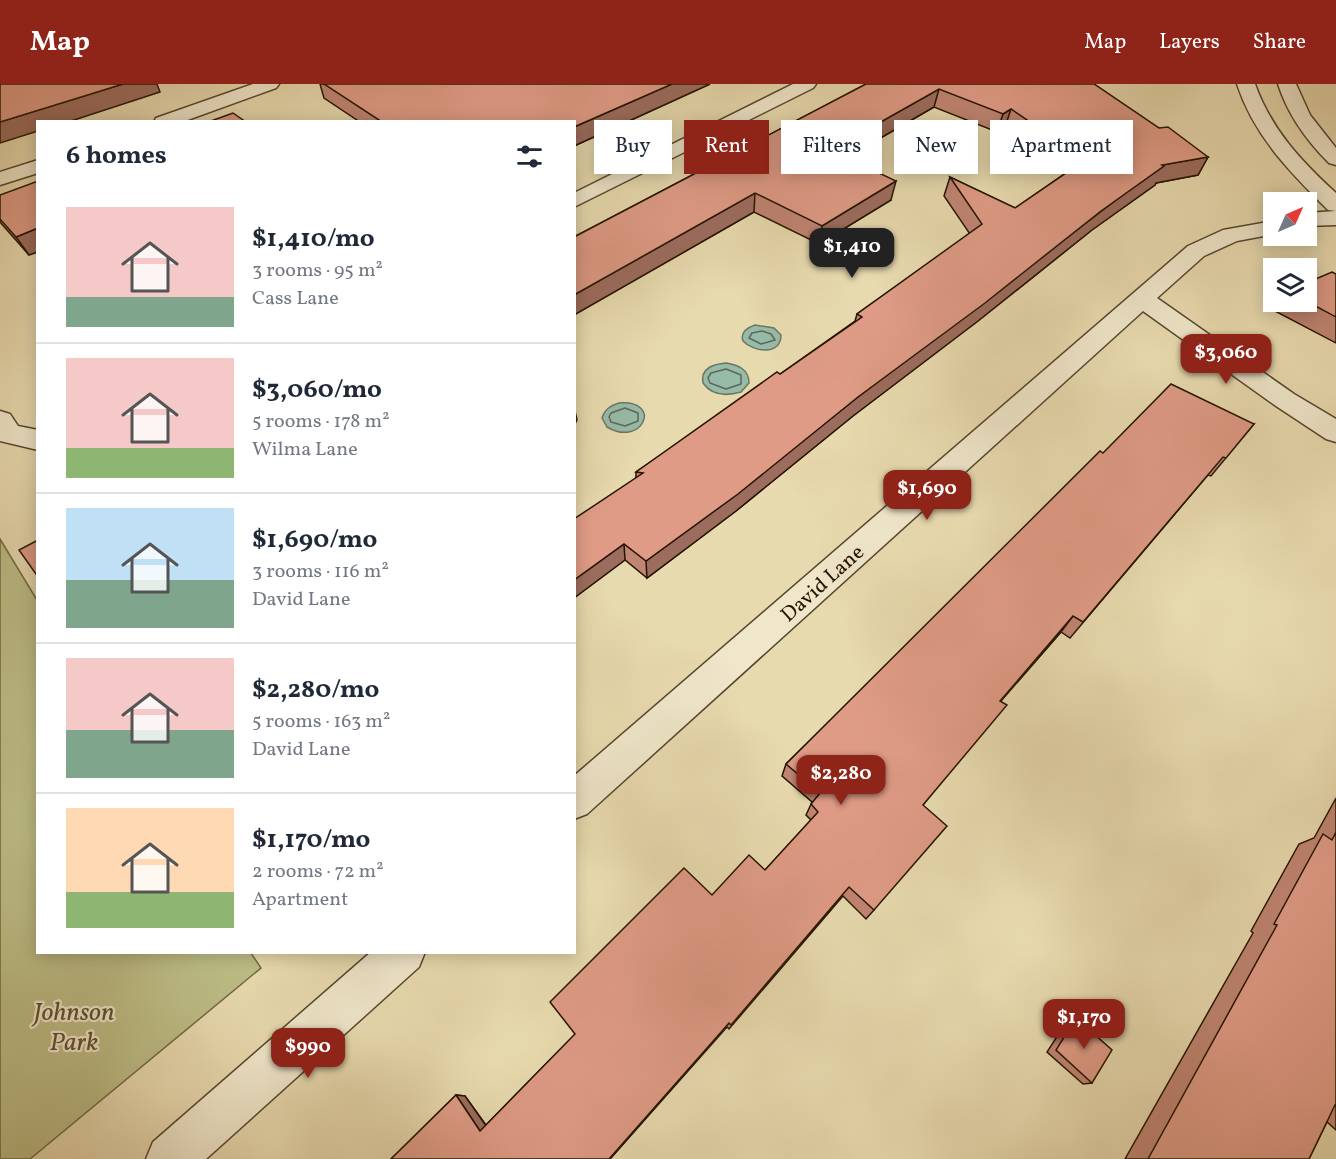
<!DOCTYPE html>
<meta charset="utf-8">
<style>
body{margin:0;font-family:Vollkorn,serif;background:#f2f2f3;color:#1f2937;height:100vh;display:flex;flex-direction:column;font-size:22px;white-space:nowrap}
*{box-sizing:border-box;margin:0}
p{font-size:20px;color:#747a83}
.icon{flex:none;width:33px;height:33px;fill:none;stroke:currentColor;stroke-width:2;stroke-linecap:round;stroke-linejoin:round}
.map{position:relative;flex:1;overflow:hidden}
.details{position:absolute;left:36px;top:36px;width:540px;height:834px;display:flex;flex-direction:column;background:#fff;border-radius:0px;box-shadow:0 3px 15px #0003}
.details>*{flex:none}
.top-card{position:absolute;left:594px;top:36px;width:570px;height:54px;display:flex;gap:12px}
.needle{width:39px;rotate:45deg}
.fabs{position:absolute;left:1263px;top:108px;display:grid;gap:12px}
.fabs a{display:grid;place-items:center;width:54px;height:54px;border-radius:0px;background:#fff;box-shadow:0 3px 15px #0003;font-size:30px}
.price{position:absolute;translate:-50% -51px;padding:0 14px;border-radius:12px;background:#8f2418;color:#fff;font-size:20px;line-height:39px;filter:drop-shadow(0 2px 3px #0008)}
.price::after{content:'';position:absolute;left:50%;top:36px;width:18px;height:14px;margin-left:-9px;background:inherit;clip-path:polygon(0 0,100% 0,50% 100%)}
.price.current{background:#222;color:#fff}
ul{padding:0;list-style:none}
li{display:flex;align-items:center;gap:18px;height:150px;padding:0 30px}
li+li{border-top:2px solid #e0e1e3}
li span{display:grid;place-items:center;flex:none;width:168px;height:120px;border-radius:0px;color:#555}
li>.icon{margin-inline-start:auto}
span .icon{width:72px;height:72px;fill:#fffc;stroke-width:1}
li b{font-size:26px}
h2{display:flex;justify-content:space-between;align-items:center;height:72px;padding:0 30px;font-size:26px}
.pill{padding:0 21px;border-radius:0px;background:#fff;box-shadow:0 3px 15px #0003;font-size:21px;line-height:54px}
.pill.current{background:#8f2418;color:#fff}
header{display:flex;align-items:center;gap:36px;box-sizing:border-box;height:84px;padding:0 30px;background:#8f2418;color:#fff}
header strong{font-size:28px}
nav{display:flex;gap:33px;margin-inline-start:auto;font-size:21px}
.map>svg:first-child{display:block}
.green{fill:#bdbd86;stroke:#716843;stroke-width:1.5}
.water{fill:#97bba9;stroke:#697865;stroke-width:1.5}
.lines{fill:none;stroke-linecap:round;stroke-linejoin:round}
.shore{stroke:#5e6854;stroke-width:1.5}
.minor-casing{stroke:#56462c;stroke-width:3}
.minor{fill:#f0e7cb;fill-rule:evenodd}
.wall{fill:#c08573;stroke:#251400;stroke-width:1.5}
.shaded-wall{fill:#9c6c5e;stroke:#251400;stroke-width:1.5}
.building{fill:#df9b86;stroke:#251400;stroke-width:1.5}
.labels{text-anchor:middle;stroke-width:4.5;stroke-linejoin:round;paint-order:stroke}
.street-label{font-size:21px;fill:#251400;stroke:#f0e7cb}
.near-park-label{font-size:26px;font-style:italic;fill:#5a4f2f;stroke:#f0e7cb}
</style>
<header>
<strong>Map</strong>
<nav><a>Map</a><a>Layers</a><a>Share</a></nav>
</header>
<div class="map">
<svg width="1336" height="1075" viewBox="0 0 1336 1075">
<rect width="100%" height="100%" fill="#e8daaf"/>
<filter id="stains"><feTurbulence type="fractalNoise" baseFrequency=".00333" numOctaves="4"/><feColorMatrix values="0 0 0 0 .2 0 0 0 0 .09 0 0 0 0 .02 0 0 0 .5 -.17"/></filter>
<radialGradient id="worn" r=".72"><stop offset=".6" stop-color="#630" stop-opacity="0"/><stop offset="1" stop-color="#630" stop-opacity=".3"/></radialGradient>
<path class="green" d="M 0,455 L 37,516 L 38,868 L 251,869 L 261,884 L 30,1075 L 0,1075 Z"/>
<g class="water">
<path d="M 755,241 L 774,244 L 781,251 C 781,272 753,268 743,257 C 740,248 747,244 755,241 Z"/>
<path d="M 726,279 C 738,281 749,285 749,299 L 741,308 C 727,312 712,312 703,299 C 700,284 714,280 726,279 Z"/>
<path d="M 619,319 C 664,316 642,364 607,343 L 602,334 C 605,325 610,322 619,319 Z"/>
</g>
<g class="lines">
<g class="shore">
<path d="M 762,247 L 771,250 L 775,256 L 761,260 L 749,254 L 752,249 Z"/>
<path d="M 726,285 L 741,291 L 741,300 L 726,305 L 710,299 L 708,294 L 711,289 Z"/>
<path d="M 625,324 L 638,329 L 638,337 L 625,342 L 611,338 L 609,333 L 611,329 Z"/>
</g>
<g class="minor-casing">
<g id="minor">
<path d="M 253,0 L 279,0 L 276,4 L 182,38 L 154,38 L 156,34 Z"/>
<path d="M 793,0 L 816,0 L 813,4 L 574,123 L 574,109 Z"/>
<path d="M 1237,0 L 1255,0 C 1271,45 1301,77 1336,109 L 1336,127 L 1328,126 C 1290,88 1254,52 1237,0 Z"/>
<path d="M 1278,0 L 1296,0 L 1310,31 L 1336,64 L 1336,81 L 1329,79 C 1306,56 1288,31 1278,0 Z"/>
<path d="M 38,76 L 38,89 L 0,101 L 0,88 Z"/>
<path d="M 1336,127 L 1336,141 L 1306,142 L 1306,129 Z"/>
<path d="M 1274,137 L 1274,150 L 1237,157 L 1204,172 L 1157,214 L 1294,310 L 1336,335 L 1336,358 L 1326,355 L 1276,322 L 1143,227 L 587,730 L 574,735 L 574,692 L 1188,162 L 1223,146 Z"/>
<path d="M 0,327 L 10,330 L 18,342 L 38,346 L 38,366 L 0,357 Z"/>
<path d="M 371,868 L 425,868 L 419,883 L 206,1075 L 146,1075 L 153,1058 Z"/>
</g>
</g>
<use href="#minor" class="minor"/>
</g>
<g class="wall">
<path d="M 320,0 L 710,0 L 574,62 L 574,38 L 360,38 L 324,14 Z"/>
<path d="M 866,0 L 1094,0 L 1159,44 L 1208,73 L 1198,91 L 1156,99 L 1155,101 L 1092,146 L 978,237 L 853,332 L 736,427 L 647,494 L 625,476 L 574,514 L 636,393 L 636,388 L 780,290 L 855,237 L 857,230 L 970,150 L 944,112 L 950,93 L 1015,124 L 1067,88 L 1005,43 L 997,48 L 934,23 L 846,74 L 891,116 L 819,160 L 754,128 L 574,231 L 574,153 Z"/>
<path d="M 0,111 L 29,171 L 0,138 Z"/>
<path d="M 1336,190 L 1336,259 L 1273,226 L 1279,218 L 1306,218 Z"/>
<path d="M 1254,340 L 1211,392 L 1208,391 L 1070,554 L 1061,548 L 1001,617 L 923,721 L 874,826 L 866,835 L 843,812 L 729,945 L 727,943 L 610,1075 L 391,1075 L 456,1011 L 465,1012 L 486,1041 L 712,811 L 765,786 L 811,736 L 806,731 L 812,718 L 782,692 L 786,680 L 1103,369 Z"/>
<path d="M 1336,714 L 1336,1046 L 1327,1038 L 1309,1075 L 1125,1075 L 1253,849 L 1251,847 L 1299,760 L 1314,754 Z"/>
<path d="M 1076,934 L 1092,999 L 1083,1000 L 1047,968 L 1067,937 Z"/>
</g>
<g class="shaded-wall">
<path d="M 123,0 L 157,0 L 160,8 L 68,38 L 38,38 L 38,47 L 0,59 L 0,38 Z"/>
<path d="M 672,0 L 710,0 L 574,62 L 574,43 Z"/>
<path d="M 939,5 L 934,23 L 827,85 L 831,66 Z"/>
<path d="M 1011,25 L 1005,43 L 997,48 L 1003,30 Z"/>
<path d="M 1208,73 L 1198,91 L 1156,99 L 1155,101 L 1092,146 L 978,237 L 853,332 L 736,427 L 647,494 L 646,477 L 858,313 L 1162,81 Z"/>
<path d="M 896,97 L 891,116 L 819,160 L 822,142 Z"/>
<path d="M 755,109 L 754,128 L 574,231 L 574,211 Z"/>
<path d="M 38,144 L 38,168 L 29,171 L 16,153 Z"/>
<path d="M 575,327 L 577,336 L 574,342 L 574,329 Z"/>
<path d="M 624,460 L 625,476 L 574,514 L 574,496 Z"/>
<path d="M 1073,532 L 1061,548 L 989,630 L 1000,617 Z"/>
<path d="M 729,939 L 610,1075 L 609,1075 Z"/>
<path d="M 456,1011 L 465,1012 L 489,1046 L 480,1047 Z"/>
</g>
<g class="building">
<path d="M 0,0 L 123,0 L 0,38 Z"/>
<path d="M 324,0 L 672,0 L 574,43 L 574,38 L 382,38 Z"/>
<path d="M 866,0 L 1094,0 L 1159,44 L 1168,43 L 1208,73 L 1162,81 L 1164,82 L 1101,127 L 985,219 L 858,313 L 738,410 L 646,477 L 624,460 L 574,496 L 574,435 L 643,389 L 636,388 L 777,288 L 780,290 L 862,233 L 857,230 L 982,140 L 950,93 L 1015,124 L 1085,76 L 1011,25 L 1003,30 L 939,5 L 831,66 L 896,97 L 822,142 L 755,109 L 574,211 L 574,153 Z"/>
<path d="M 233,29 L 246,38 L 208,38 Z"/>
<path d="M 38,97 L 38,144 L 16,153 L 0,135 L 0,111 Z"/>
<path d="M 1332,188 L 1336,190 L 1336,233 L 1306,217 L 1306,199 Z"/>
<path d="M 1171,300 L 1254,340 L 1226,374 L 1223,373 L 1083,538 L 1073,532 L 1000,617 L 1007,621 L 923,721 L 947,742 L 874,826 L 849,803 L 731,941 L 729,939 L 609,1075 L 391,1075 L 456,1011 L 480,1047 L 575,950 L 550,918 L 684,784 L 712,811 L 749,771 L 765,786 L 818,728 L 811,720 L 820,709 L 786,680 L 1100,367 L 1103,369 Z"/>
<path d="M 38,456 L 38,493 L 19,466 Z"/>
<path d="M 1336,748 L 1336,1022 L 1335,1021 L 1309,1075 L 1148,1075 L 1277,841 L 1274,840 L 1323,750 L 1332,756 Z"/>
<path d="M 1076,934 L 1112,966 L 1092,999 L 1056,966 Z"/>
</g>
<g class="labels">
<g class="street-label">
<text transform="translate(822 499) rotate(-42)" y="7">David Lane</text>
</g>
<g class="near-park-label">
<text x="74" y="936">Johnson<tspan x="74" dy="30">Park</tspan></text>
</g>
</g>
<rect width="100%" height="100%" filter="url(#stains)"/>
<rect width="100%" height="100%" fill="url(#worn)"/>
</svg>
<div class="fabs">
<a><svg class="needle" viewBox="-14 -14 28 28"><path d="M0-13l5 13h-10z" fill="#e53935"/><path d="M0 13l5-13h-10z" fill="#747a83"/></svg></a>
<a><svg class="icon" aria-label="layers" viewBox="0 0 24 24"><path d="M12 4l9 5-9 5-9-5zM3 14l9 5 9-5"/></svg></a>
</div>
<b class="price current" style="left:852px;top:195px">$1,410</b>
<b class="price" style="left:1226px;top:301px">$3,060</b>
<b class="price" style="left:927px;top:437px">$1,690</b>
<b class="price" style="left:841px;top:722px">$2,280</b>
<b class="price" style="left:1084px;top:966px">$1,170</b>
<b class="price" style="left:308px;top:995px">$990</b>
<div class="top-card">
<a class="pill">Buy</a>
<a class="pill current">Rent</a>
<a class="pill">Filters</a>
<a class="pill">New</a>
<a class="pill">Apartment</a>
</div>
<section class="details">
<h2>6 homes<svg class="icon" aria-label="filters" viewBox="0 0 24 24"><path d="M4 7h16M4 17h16"/><circle cx="9" cy="7" r="2"/><circle cx="15" cy="17" r="2"/></svg></h2>
<ul>
<li><span style="background:linear-gradient(#f6c9c9 75%,#7fa58c 0)"><svg class="icon" aria-label="home" viewBox="0 0 24 24"><path d="M3 11l9-7 9 7M6 9v11h12V9"/></svg></span><div><b>$1,410/mo</b><p>3 rooms · 95 m²</p><p>Cass Lane</p></div></li>
<li><span style="background:linear-gradient(#f6c9c9 75%,#8fb573 0)"><svg class="icon" aria-label="home" viewBox="0 0 24 24"><path d="M3 11l9-7 9 7M6 9v11h12V9"/></svg></span><div><b>$3,060/mo</b><p>5 rooms · 178 m²</p><p>Wilma Lane</p></div></li>
<li><span style="background:linear-gradient(#bfe0f5 60%,#7fa58c 0)"><svg class="icon" aria-label="home" viewBox="0 0 24 24"><path d="M3 11l9-7 9 7M6 9v11h12V9"/></svg></span><div><b>$1,690/mo</b><p>3 rooms · 116 m²</p><p>David Lane</p></div></li>
<li><span style="background:linear-gradient(#f6c9c9 60%,#7fa58c 0)"><svg class="icon" aria-label="home" viewBox="0 0 24 24"><path d="M3 11l9-7 9 7M6 9v11h12V9"/></svg></span><div><b>$2,280/mo</b><p>5 rooms · 163 m²</p><p>David Lane</p></div></li>
<li><span style="background:linear-gradient(#ffd9b3 70%,#8fb573 0)"><svg class="icon" aria-label="home" viewBox="0 0 24 24"><path d="M3 11l9-7 9 7M6 9v11h12V9"/></svg></span><div><b>$1,170/mo</b><p>2 rooms · 72 m²</p><p>Apartment</p></div></li>
</ul>
</section>
</div>
